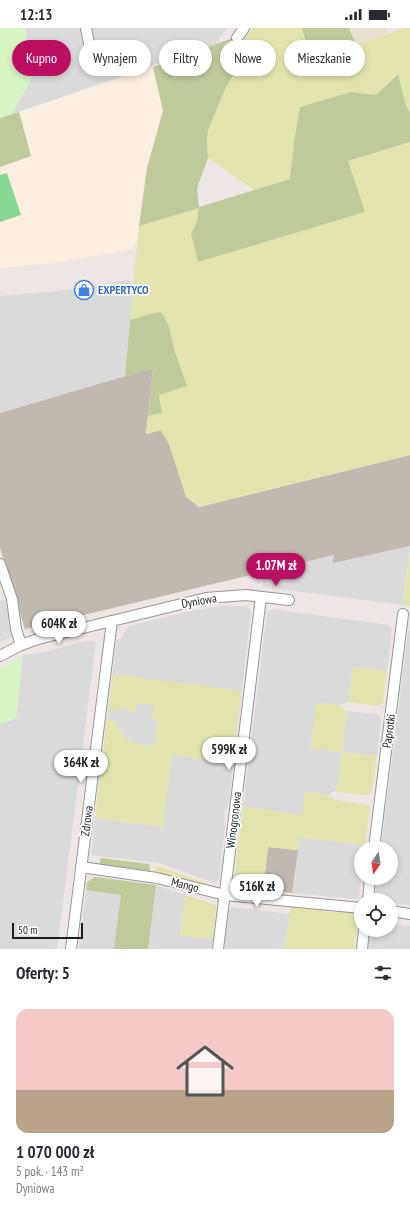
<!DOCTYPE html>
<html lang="pl">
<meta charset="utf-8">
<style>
body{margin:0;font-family:"PT Sans Narrow",sans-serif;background:#f2f2f3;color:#2b2b33;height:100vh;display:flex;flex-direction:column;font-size:15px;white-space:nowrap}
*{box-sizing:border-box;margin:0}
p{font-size:13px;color:#7c7c81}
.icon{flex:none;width:22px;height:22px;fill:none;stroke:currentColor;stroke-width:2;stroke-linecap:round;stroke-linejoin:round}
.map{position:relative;height:921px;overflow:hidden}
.panel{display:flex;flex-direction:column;background:#fff;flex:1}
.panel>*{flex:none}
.hud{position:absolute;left:12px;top:12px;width:386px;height:36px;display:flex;gap:8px}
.needle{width:26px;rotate:193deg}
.tools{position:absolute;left:354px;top:813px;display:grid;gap:8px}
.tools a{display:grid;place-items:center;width:44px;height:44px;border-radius:50%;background:#fff;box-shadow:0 2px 6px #0003;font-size:20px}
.scale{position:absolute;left:12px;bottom:10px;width:71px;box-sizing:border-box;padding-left:4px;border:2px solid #1d1d1d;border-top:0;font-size:11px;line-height:14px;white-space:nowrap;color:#1d1d1d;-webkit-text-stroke:3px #fff;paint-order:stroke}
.price{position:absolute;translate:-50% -34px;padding:0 9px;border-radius:14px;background:#fff;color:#222;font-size:13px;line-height:26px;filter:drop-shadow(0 1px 2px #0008)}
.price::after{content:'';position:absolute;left:50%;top:24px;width:12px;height:9px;margin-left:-6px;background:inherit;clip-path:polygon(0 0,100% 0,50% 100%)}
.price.current{background:#bb0f62;color:#fff}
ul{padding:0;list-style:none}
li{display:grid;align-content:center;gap:8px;height:212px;padding:0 16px}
li span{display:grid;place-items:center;height:124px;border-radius:12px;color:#555}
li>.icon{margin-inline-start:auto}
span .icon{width:72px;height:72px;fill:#fffc;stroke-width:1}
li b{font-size:17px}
h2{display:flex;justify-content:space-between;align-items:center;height:48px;padding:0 16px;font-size:17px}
.chip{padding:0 14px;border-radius:18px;background:#fff;box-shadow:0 2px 6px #0003;font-size:14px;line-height:36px}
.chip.current{background:#bb0f62;color:#fff}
.status{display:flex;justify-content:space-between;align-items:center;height:28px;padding:0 20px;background:#fff;direction:ltr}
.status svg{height:11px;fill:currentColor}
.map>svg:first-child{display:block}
.residential{fill:#dbdadb}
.education{fill:#fceede}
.construction{fill:#c1b9b0}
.farmland{fill:#ebe0d0}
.grass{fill:#e3e4ad}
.forest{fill:#bfca9b}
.park{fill:#d7f5c3}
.pitch{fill:#87d792}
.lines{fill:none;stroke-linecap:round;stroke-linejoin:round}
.minor-casing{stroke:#979797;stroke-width:12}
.minor{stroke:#fff;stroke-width:10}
.labels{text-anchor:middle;stroke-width:3.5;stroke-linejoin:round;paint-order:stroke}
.shop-label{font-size:12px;font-weight:bold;fill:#366cbe;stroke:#fff;text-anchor:start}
.street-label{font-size:12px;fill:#1d1d1d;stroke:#fff}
</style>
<div class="status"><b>12:13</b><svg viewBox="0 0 49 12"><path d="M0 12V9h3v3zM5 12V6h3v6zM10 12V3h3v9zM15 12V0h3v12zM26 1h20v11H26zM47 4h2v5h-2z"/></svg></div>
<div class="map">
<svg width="410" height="921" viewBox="0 0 410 921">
<rect width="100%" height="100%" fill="#eee6e4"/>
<g class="residential">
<path d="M 25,0 L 227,0 L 215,16 L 12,86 L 31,50 Z"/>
<path d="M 128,252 L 133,258 L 125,349 L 0,385 L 0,268 L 57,263 Z"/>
<path d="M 410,518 L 403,577 L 263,559 L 263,544 L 334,527 L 334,534 Z"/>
<path d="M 5,572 L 13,608 L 0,614 L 0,573 Z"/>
<path d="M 223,578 L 248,578 L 251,584 L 229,772 L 227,781 L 225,781 L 224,797 L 225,798 L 219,851 L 215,855 L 159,835 L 91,827 L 95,790 L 163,799 L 104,719 L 117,611 L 122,611 L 123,606 L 129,598 L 190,583 Z"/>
<path d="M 272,581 L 388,597 L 392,601 L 387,643 L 353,639 L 348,674 L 339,677 L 316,675 L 311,719 L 342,724 L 347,683 L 377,686 L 381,691 L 377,728 L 342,724 L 337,762 L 328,767 L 305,764 L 302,787 L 243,779 L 267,585 Z"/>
<path d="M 410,602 L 410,877 L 391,875 L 391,872 L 378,872 L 375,869 L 377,850 L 391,850 L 391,820 L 381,820 L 408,604 Z"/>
<path d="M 90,612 L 96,614 L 57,921 L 0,921 L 0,696 L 16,690 L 23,627 L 36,626 Z"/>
<path d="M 299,809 L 365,817 L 365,820 L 361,820 L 361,850 L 359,868 L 355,871 L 292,865 Z"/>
<path d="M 95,849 L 156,857 L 185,867 L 180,908 L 213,911 L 211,921 L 79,921 L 87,854 Z"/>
<path d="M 233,879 L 290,886 L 285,921 L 224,921 L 229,883 Z"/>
<path d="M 391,897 L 410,898 L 410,921 L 367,921 L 369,902 L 391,902 Z"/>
</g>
<path class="education" d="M 153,39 L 163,83 L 147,140 L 138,213 L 130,222 L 52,235 L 0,240 L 0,139 L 31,128 L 19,84 Z"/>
<g class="construction">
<path d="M 153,340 L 146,406 L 161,402 L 169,416 L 178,440 L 199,479 L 410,427 L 410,518 L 333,535 L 334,527 L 25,601 L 0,520 L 0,385 Z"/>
<path d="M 268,819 L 298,822 L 292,865 L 263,861 Z"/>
</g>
<path class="farmland" d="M 349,0 L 386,0 L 388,6 L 356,17 Z"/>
<g class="grass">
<path d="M 252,0 L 302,0 L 314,31 L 405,0 L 410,0 L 410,84 L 406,78 L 397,46 L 376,67 L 351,64 L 290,151 L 254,162 L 208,130 L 207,113 L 208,102 L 226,59 L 238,39 L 240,21 L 238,18 Z"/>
<path d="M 410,114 L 410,427 L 199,479 L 186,469 L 169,416 L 161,402 L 146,406 L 148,388 L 162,385 L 159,367 L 174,321 L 169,298 L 162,285 L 158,284 L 130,292 L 139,198 L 199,180 L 197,193 L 191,206 L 198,234 L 364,184 L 348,133 Z"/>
<path d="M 410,521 L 410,578 L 403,577 Z"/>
<path d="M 353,639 L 387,643 L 383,675 L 378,678 L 348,674 Z"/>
<path d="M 113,646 L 241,663 L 233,735 L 172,727 L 163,799 L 95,790 L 107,690 L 114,693 C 127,715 129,715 154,718 L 158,692 L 152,691 L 154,677 L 137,675 L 135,687 L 129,681 L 123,680 L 108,685 Z"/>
<path d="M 316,675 L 339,677 L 347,683 L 342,724 L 377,728 L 372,764 L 367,767 L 336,764 L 342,724 L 311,720 Z"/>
<path d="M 305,764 L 328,767 L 336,772 L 368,777 L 370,780 L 365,817 L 300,809 L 298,822 L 268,819 L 263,861 L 233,858 L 243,779 L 302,787 Z"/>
<path d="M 157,838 L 207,855 L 208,858 L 156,845 L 155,839 Z"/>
<path d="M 185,867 L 216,877 L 213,911 L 180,908 Z"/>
<path d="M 291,875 L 329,884 L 354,884 L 359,888 L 354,921 L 285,921 Z"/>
</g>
<g class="forest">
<path d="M 302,0 L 349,0 L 356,17 L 314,31 L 307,18 Z"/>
<path d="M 233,10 L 240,21 L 238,39 L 226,59 L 208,102 L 207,113 L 208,130 L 197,160 L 199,179 L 290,151 L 294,114 L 300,79 L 351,64 L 376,67 L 398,46 L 406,78 L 410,84 L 410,114 L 348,133 L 365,184 L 198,234 L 191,206 L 197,193 L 199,180 L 139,198 L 147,140 L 163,83 L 153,39 Z"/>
<path d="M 19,84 L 31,128 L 0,139 L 0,90 Z"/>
<path d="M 158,284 L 162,285 L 169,298 L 174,321 L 187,358 L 159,367 L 162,385 L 148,388 L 153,340 L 125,349 L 130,292 Z"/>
<path d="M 101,830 L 149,836 L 150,842 L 148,844 L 99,837 Z"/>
<path d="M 95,849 L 156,857 L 148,921 L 114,921 L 121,867 L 86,862 L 87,854 Z"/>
</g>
<g class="park">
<path d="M 0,0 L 25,0 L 32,50 L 12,86 L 0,90 Z"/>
<path d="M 23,627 L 16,690 L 0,696 L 0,641 Z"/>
</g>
<path class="pitch" d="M 7,145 L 21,187 L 0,194 L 0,147 Z"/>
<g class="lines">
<g class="minor-casing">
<g id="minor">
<path d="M 86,0 L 94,41"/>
<path d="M 237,10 L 244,0"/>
<path d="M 0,536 L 12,571 L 16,601 L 21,617"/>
<path d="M 0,628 L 21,617 L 38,611 L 206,570 L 246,567 L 289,572"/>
<path d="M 374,820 L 403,586"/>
<path d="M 81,839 L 157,850 L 225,867 L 361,880"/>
<path d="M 368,872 L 370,850"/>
<path d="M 391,883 L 410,886"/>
<path d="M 71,921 L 112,593"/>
<path d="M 218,921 L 261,569"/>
<path d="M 362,921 L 364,902"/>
</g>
</g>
<use href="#minor" class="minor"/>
</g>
<defs>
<g id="shop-ring" transform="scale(1)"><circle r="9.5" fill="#fff" stroke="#3f7fe0" stroke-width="1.5"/><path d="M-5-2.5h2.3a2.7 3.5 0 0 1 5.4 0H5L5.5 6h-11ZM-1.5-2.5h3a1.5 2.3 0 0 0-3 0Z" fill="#3f7fe0"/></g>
</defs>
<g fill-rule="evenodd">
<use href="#shop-ring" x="84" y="262"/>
</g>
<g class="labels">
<g class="shop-label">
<text x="98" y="266">EXPERTYCO</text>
</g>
<g class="street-label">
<text transform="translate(199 573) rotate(-10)" y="4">Dyniowa</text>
<text transform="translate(389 703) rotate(-82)" y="4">Paprotki</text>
<text transform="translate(234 792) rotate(-83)" y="4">Winogronowa</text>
<text transform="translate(87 793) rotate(-83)" y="4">Zdrowa</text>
<text transform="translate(185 857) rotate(14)" y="4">Mango</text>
</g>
</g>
</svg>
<div class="tools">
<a><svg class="needle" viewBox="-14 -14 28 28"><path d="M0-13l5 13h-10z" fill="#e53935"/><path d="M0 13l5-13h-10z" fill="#7c7c81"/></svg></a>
<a><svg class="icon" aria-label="locate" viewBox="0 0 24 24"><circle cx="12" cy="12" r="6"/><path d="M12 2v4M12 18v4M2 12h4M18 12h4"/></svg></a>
</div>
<div class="scale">50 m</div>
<b class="price current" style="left:276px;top:559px">1.07M zł</b>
<b class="price" style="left:59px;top:617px">604K zł</b>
<b class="price" style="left:229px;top:743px">599K zł</b>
<b class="price" style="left:81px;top:756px">364K zł</b>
<b class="price" style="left:257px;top:880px">516K zł</b>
<div class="hud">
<a class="chip current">Kupno</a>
<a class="chip">Wynajem</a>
<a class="chip">Filtry</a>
<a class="chip">Nowe</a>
<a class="chip">Mieszkanie</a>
</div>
</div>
<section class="panel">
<h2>Oferty: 5<svg class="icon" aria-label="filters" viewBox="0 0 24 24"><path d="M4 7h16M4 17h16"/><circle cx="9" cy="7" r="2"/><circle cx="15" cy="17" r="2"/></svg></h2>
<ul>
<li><span style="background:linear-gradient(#f6c9c9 65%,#b9a48a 0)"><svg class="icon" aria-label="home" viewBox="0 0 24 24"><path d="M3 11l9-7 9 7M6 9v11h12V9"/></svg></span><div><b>1 070 000 zł</b><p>5 pok. · 143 m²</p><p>Dyniowa</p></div></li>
</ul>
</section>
